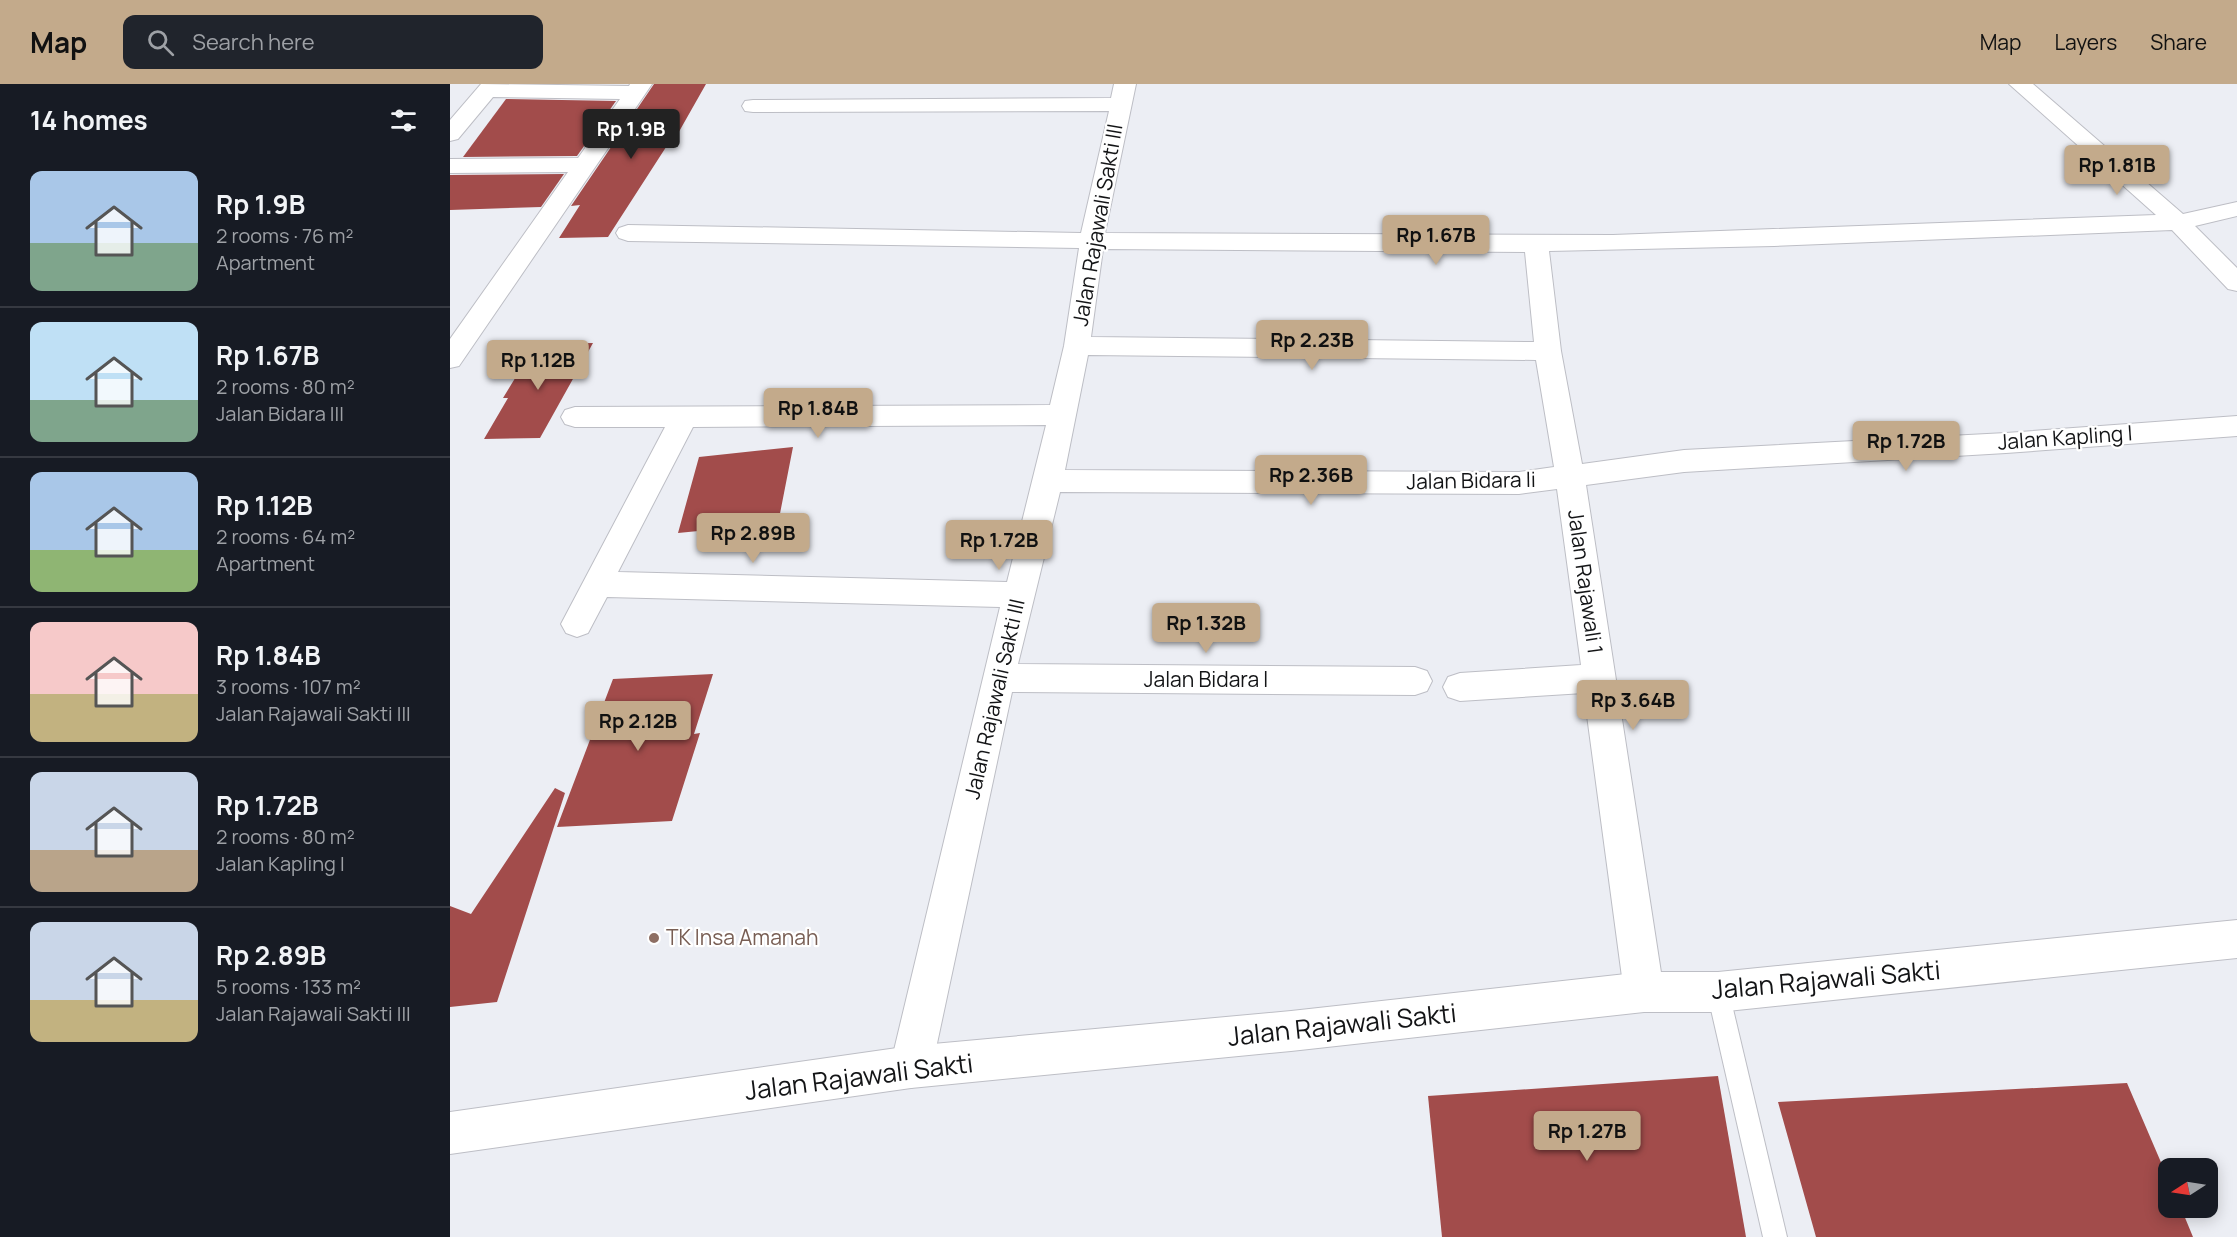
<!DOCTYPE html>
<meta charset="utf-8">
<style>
body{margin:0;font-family:Manrope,sans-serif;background:#20242c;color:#f1f3f6;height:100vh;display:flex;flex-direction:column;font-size:22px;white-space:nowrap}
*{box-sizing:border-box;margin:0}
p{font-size:20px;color:#9ea1a6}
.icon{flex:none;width:33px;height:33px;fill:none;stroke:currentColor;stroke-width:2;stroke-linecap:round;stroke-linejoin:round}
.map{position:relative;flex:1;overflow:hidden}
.sheet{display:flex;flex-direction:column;background:#171b24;width:450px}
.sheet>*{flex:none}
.needle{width:39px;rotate:258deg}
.fabs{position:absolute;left:1708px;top:1074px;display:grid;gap:12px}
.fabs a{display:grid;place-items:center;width:60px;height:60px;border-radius:12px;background:#171b24;box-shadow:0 3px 15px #0003;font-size:30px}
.price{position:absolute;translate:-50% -51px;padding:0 14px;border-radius:6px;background:#c3aa8b;color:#111;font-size:20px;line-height:39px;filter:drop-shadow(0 2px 3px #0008)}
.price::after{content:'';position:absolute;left:50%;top:36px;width:18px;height:14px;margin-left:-9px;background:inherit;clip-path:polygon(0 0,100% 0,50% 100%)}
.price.on{background:#222;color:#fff}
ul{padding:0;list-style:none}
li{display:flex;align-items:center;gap:18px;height:150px;padding:0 30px}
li+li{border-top:2px solid #363941}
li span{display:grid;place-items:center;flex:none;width:168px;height:120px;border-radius:12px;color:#555}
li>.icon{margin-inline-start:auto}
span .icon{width:72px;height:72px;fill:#fffc;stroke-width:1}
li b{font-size:26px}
h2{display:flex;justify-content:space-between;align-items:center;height:72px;padding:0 30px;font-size:26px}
header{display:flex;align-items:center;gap:36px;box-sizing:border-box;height:84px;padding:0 30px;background:#c3aa8b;color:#111}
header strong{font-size:28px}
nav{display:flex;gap:33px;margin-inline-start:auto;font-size:21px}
.search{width:420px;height:54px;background:#20242c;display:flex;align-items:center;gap:15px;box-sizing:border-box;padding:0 21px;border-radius:12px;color:#9ea1a6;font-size:22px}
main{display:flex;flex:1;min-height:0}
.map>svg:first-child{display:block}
.building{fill:#a24c4b}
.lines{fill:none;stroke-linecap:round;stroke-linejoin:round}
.service-casing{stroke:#bdbec5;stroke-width:2}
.minor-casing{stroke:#bdbec5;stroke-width:2}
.tertiary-casing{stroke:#bdbec5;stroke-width:2}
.service{fill:#fff;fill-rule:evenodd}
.minor{fill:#fff;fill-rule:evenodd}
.tertiary{fill:#fff;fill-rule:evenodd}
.education-dot{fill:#8d6e63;stroke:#fff;stroke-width:2}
.labels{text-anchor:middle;stroke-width:4.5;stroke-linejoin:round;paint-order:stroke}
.street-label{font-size:21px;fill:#131416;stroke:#fff}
.education-label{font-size:21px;fill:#785e54;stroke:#fff;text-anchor:start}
.near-street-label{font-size:26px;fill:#131416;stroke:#fff}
</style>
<header>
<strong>Map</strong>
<div class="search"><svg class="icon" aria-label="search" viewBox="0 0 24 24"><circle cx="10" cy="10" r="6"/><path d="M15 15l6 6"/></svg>Search here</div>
<nav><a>Map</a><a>Layers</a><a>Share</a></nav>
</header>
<main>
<section class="sheet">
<h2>14 homes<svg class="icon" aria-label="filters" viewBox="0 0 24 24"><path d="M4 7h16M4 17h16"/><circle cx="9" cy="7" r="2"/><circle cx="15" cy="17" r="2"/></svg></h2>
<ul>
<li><span style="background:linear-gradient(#a9c7e8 60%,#7fa58c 0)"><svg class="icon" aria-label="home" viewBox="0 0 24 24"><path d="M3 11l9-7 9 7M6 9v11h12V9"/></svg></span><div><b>Rp 1.9B</b><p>2 rooms · 76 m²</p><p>Apartment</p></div></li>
<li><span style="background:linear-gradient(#bfe0f5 65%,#7fa58c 0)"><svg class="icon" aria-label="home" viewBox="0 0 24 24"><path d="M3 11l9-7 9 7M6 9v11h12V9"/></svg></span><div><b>Rp 1.67B</b><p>2 rooms · 80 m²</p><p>Jalan Bidara III</p></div></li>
<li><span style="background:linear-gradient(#a9c7e8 65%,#8fb573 0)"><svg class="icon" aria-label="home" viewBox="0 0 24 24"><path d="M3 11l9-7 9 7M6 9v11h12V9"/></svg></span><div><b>Rp 1.12B</b><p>2 rooms · 64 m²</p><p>Apartment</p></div></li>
<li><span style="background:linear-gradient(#f6c9c9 60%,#c2b280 0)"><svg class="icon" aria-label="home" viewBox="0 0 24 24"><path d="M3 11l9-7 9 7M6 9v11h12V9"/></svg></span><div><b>Rp 1.84B</b><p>3 rooms · 107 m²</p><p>Jalan Rajawali Sakti III</p></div></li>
<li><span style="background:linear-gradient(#c9d6e8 65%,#b9a48a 0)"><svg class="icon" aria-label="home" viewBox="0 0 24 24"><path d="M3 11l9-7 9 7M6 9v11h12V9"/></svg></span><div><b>Rp 1.72B</b><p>2 rooms · 80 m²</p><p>Jalan Kapling I</p></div></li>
<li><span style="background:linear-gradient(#c9d6e8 65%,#c2b280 0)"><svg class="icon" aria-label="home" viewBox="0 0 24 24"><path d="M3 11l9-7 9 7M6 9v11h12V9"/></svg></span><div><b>Rp 2.89B</b><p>5 rooms · 133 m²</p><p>Jalan Rajawali Sakti III</p></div></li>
</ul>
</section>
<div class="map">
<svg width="1787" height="1153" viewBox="0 0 1787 1153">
<rect width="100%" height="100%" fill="#eceef4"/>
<g class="building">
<path d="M 204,0 L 256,0 L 222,60 L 218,60 L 158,153 L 109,154 L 130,121 L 121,122 Z"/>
<path d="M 56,15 L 166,17 L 127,72 L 13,73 Z"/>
<path d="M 114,90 L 91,123 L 0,126 L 0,91 Z"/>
<path d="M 143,259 L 90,354 L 34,355 L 58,314 L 53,314 L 86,260 Z"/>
<path d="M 343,363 L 326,450 L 277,456 L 279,444 L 228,449 L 249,373 Z"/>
<path d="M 263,590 L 244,650 L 250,649 L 222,737 L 107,743 L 163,595 Z"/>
<path d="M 105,704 L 115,709 L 47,918 L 0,923 L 0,822 L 21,830 Z"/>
<path d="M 1268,992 L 1296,1153 L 992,1153 L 978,1012 Z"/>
<path d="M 1677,999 L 1719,1097 L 1719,1124 L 1731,1124 L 1743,1153 L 1366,1153 L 1328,1018 Z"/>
</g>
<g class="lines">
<g class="service-casing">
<path id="service" d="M 1268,897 L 1276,900 L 1279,908 L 1337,1153 L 1313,1153 L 1257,908 L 1260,900 Z"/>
</g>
<g class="minor-casing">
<g id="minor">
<path d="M 31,0 L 179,2 L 180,0 L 202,0 L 9,282 L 0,284 L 0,255 L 118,88 L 0,89 L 0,75 L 128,74 L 170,15 L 43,13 L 8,55 L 0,57 L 0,36 Z"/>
<path d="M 664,0 L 686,0 L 655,149 L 1163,151 L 1706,131 L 1559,0 L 1583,0 L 1733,130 L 1787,118 L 1787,132 L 1745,142 L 1787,184 L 1787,207 L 1778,205 L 1722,146 L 1324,162 L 1099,167 L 1111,267 L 1132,380 L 1234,366 L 1556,349 L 1787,332 L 1787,352 L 1556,369 L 1234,388 L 1136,401 L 1214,908 L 1208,922 L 1194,928 L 1180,922 L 1174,908 L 1134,609 L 1010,617 L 998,613 L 993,603 L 998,593 L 1010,589 L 1131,581 L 1107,405 L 1069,410 L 610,408 L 568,580 L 965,583 L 977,587 L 982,597 L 977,607 L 965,611 L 562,608 L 482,983 L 476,998 L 461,1004 L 446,998 L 440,983 L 550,523 L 157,513 L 138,549 L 127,553 L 116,549 L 111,540 L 215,343 L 125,343 L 115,340 L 111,333 L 115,326 L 125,323 L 600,321 L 614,262 L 629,164 L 178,157 L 169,154 L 166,149 L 169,144 L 178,141 L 631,149 L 659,27 L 303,28 L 295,27 L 292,22 L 295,17 L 303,16 L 661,14 ZM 653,165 L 1075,168 L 1084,258 L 641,253 ZM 638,271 L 1086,276 L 1104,383 L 1069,388 L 615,386 ZM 596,341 L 557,498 L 168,488 L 243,343 Z"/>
</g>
</g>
<g class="tertiary-casing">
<path id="tertiary" d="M 1787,836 L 1787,874 L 1268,928 L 1194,928 L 841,967 L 461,1004 L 0,1070 L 0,1028 L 461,962 L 841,927 L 1194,888 L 1268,888 Z"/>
</g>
<use href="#service" class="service"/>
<use href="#minor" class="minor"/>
<use href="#tertiary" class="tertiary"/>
</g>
<circle class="education-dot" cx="204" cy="854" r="6"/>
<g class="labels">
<g class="street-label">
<text transform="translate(648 141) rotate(-80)" y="7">Jalan Rajawali Sakti III</text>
<text transform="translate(1615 354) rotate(-4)" y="7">Jalan Kapling I</text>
<text transform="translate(1021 397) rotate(-1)" y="7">Jalan Bidara Ii</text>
<text transform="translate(1135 498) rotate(82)" y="7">Jalan Rajawali 1</text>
<text x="756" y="603">Jalan Bidara I</text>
<text transform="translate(545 615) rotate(-77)" y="7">Jalan Rajawali Sakti III</text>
</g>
<g class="education-label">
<text x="216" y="861">TK Insa Amanah</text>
</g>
<g class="near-street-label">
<text transform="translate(1376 896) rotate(-5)" y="9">Jalan Rajawali Sakti</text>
<text transform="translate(892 941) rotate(-6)" y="9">Jalan Rajawali Sakti</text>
<text transform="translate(409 993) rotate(-7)" y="9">Jalan Rajawali Sakti</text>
</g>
</g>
</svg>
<div class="fabs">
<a><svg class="needle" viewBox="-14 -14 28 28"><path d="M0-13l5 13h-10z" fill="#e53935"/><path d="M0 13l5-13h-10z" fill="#9ea1a6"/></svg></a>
</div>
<b class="price on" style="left:181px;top:76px">Rp 1.9B</b>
<b class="price" style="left:1667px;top:112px">Rp 1.81B</b>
<b class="price" style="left:986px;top:182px">Rp 1.67B</b>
<b class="price" style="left:862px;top:287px">Rp 2.23B</b>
<b class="price" style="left:88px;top:307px">Rp 1.12B</b>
<b class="price" style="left:368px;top:355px">Rp 1.84B</b>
<b class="price" style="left:1456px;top:388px">Rp 1.72B</b>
<b class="price" style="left:861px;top:422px">Rp 2.36B</b>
<b class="price" style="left:303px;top:480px">Rp 2.89B</b>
<b class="price" style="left:549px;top:487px">Rp 1.72B</b>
<b class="price" style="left:756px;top:570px">Rp 1.32B</b>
<b class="price" style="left:1183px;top:647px">Rp 3.64B</b>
<b class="price" style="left:188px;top:668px">Rp 2.12B</b>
<b class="price" style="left:1137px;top:1078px">Rp 1.27B</b>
</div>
</main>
